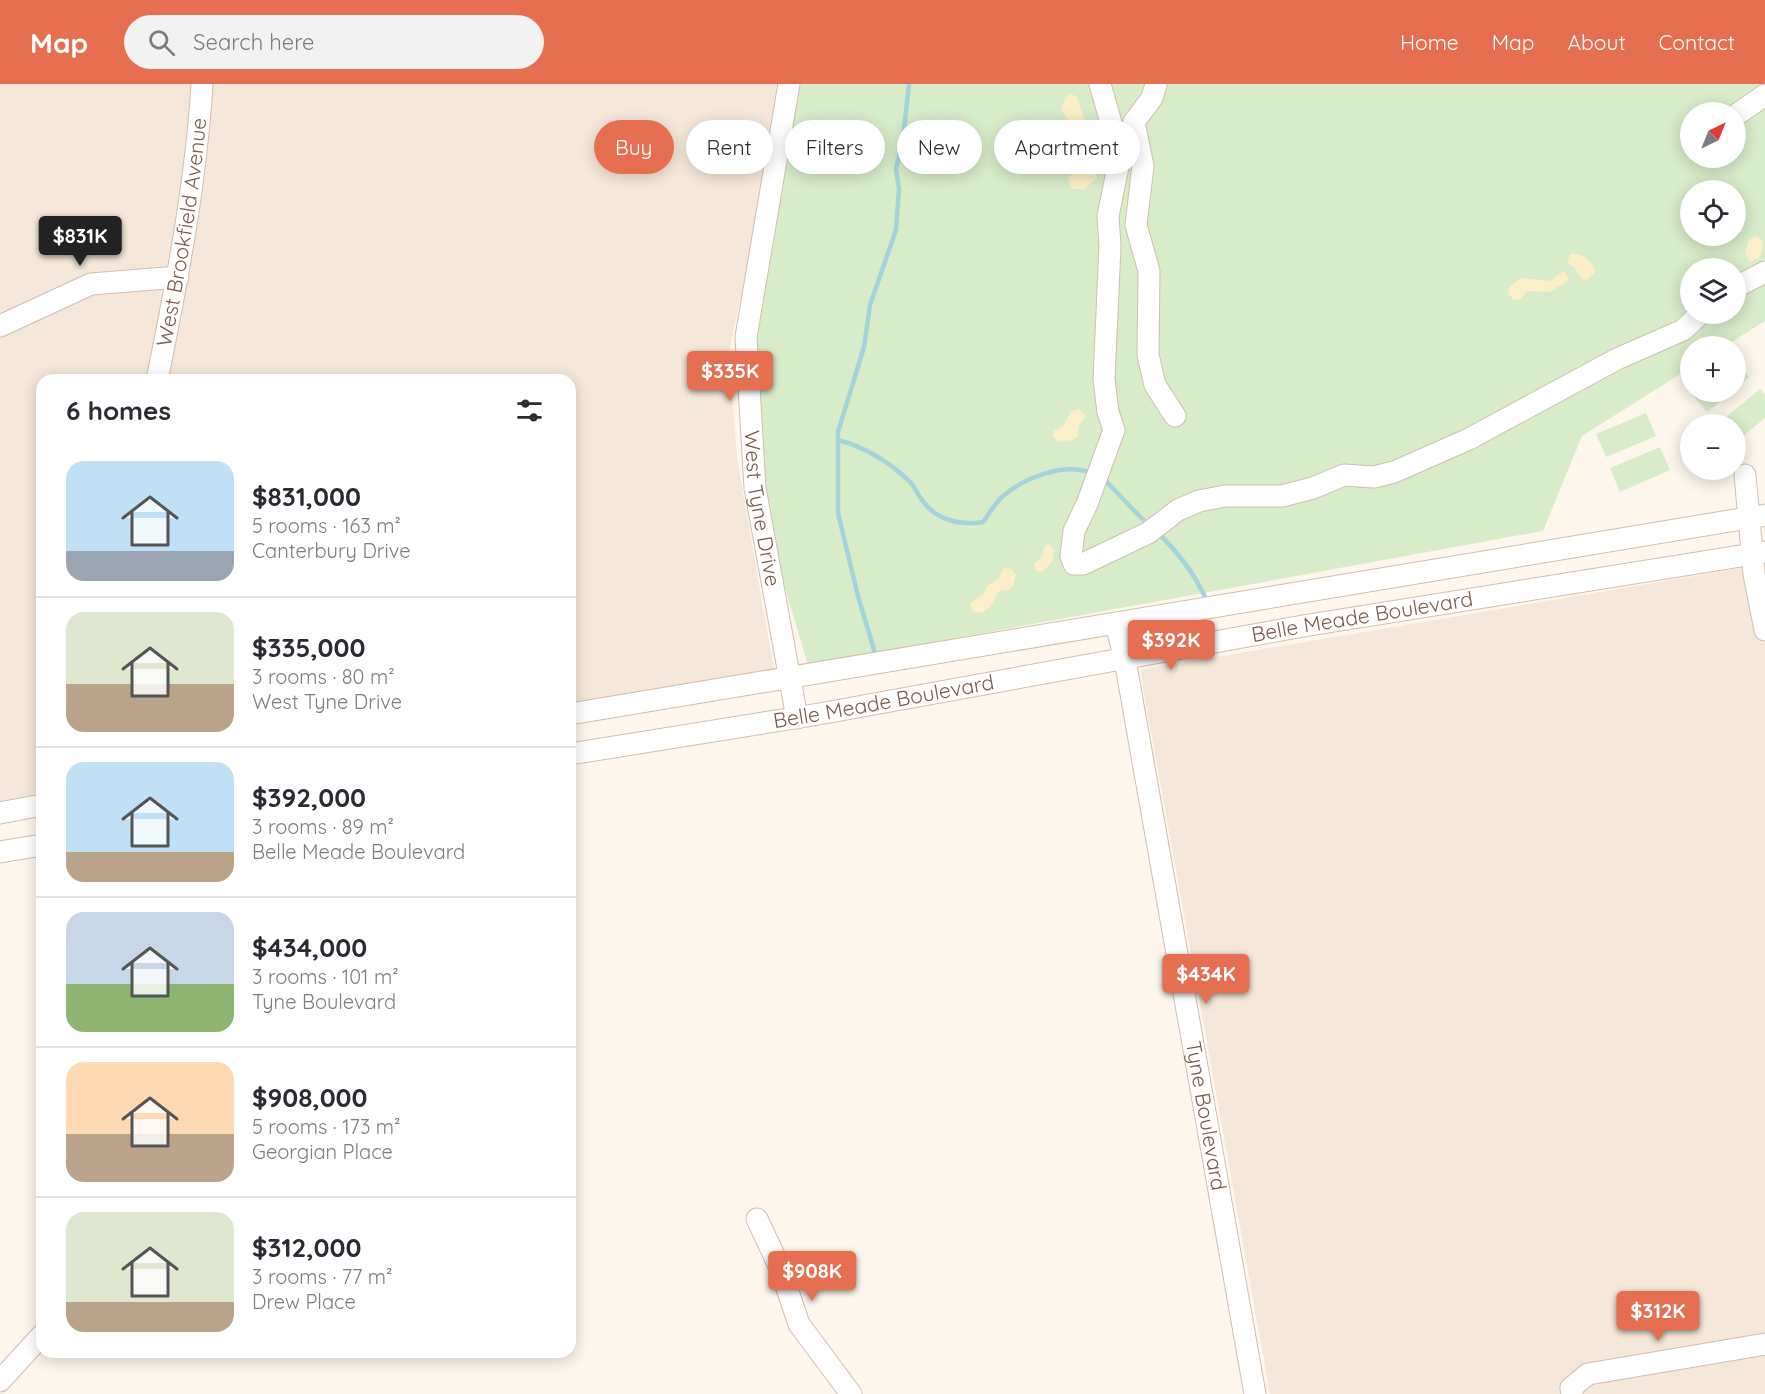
<!DOCTYPE html>
<meta charset="utf-8">
<style>
body{margin:0;font-family:Quicksand,sans-serif;background:#f2f2f3;color:#2b2b33;height:100vh;display:flex;flex-direction:column;font-size:22px;white-space:nowrap}
*{box-sizing:border-box;margin:0}
p{font-size:20px;color:#7c7c81}
.icon{flex:none;width:33px;height:33px;fill:none;stroke:currentColor;stroke-width:2;stroke-linecap:round;stroke-linejoin:round}
.map{position:relative;flex:1;overflow:hidden}
.panel{position:absolute;left:36px;top:290px;width:540px;height:984px;display:flex;flex-direction:column;background:#fff;border-radius:18px;box-shadow:0 3px 15px #0003}
.panel>*{flex:none}
.banner{position:absolute;left:594px;top:36px;width:570px;height:54px;display:flex;gap:12px}
.needle{width:39px;rotate:43deg}
.controls{position:absolute;left:1680px;top:18px;display:grid;gap:12px}
.controls a{display:grid;place-items:center;width:66px;height:66px;border-radius:50%;background:#fff;box-shadow:0 3px 15px #0003;font-size:30px}
.price{position:absolute;translate:-50% -51px;padding:0 14px;border-radius:6px;background:#e76f51;color:#fff;font-size:20px;line-height:39px;filter:drop-shadow(0 2px 3px #0008)}
.price::after{content:'';position:absolute;left:50%;top:36px;width:18px;height:14px;margin-left:-9px;background:inherit;clip-path:polygon(0 0,100% 0,50% 100%)}
.price.current{background:#222;color:#fff}
ul{padding:0;list-style:none}
li{display:flex;align-items:center;gap:18px;height:150px;padding:0 30px}
li+li{border-top:2px solid #e1e1e2}
li span{display:grid;place-items:center;flex:none;width:168px;height:120px;border-radius:18px;color:#555}
li>.icon{margin-inline-start:auto}
span .icon{width:72px;height:72px;fill:#fffc;stroke-width:1}
li b{font-size:26px}
h2{display:flex;justify-content:space-between;align-items:center;height:72px;padding:0 30px;font-size:26px}
.pill{padding:0 21px;border-radius:27px;background:#fff;box-shadow:0 3px 15px #0003;font-size:21px;line-height:54px}
.pill.current{background:#e76f51;color:#fff}
header{display:flex;align-items:center;gap:36px;box-sizing:border-box;height:84px;padding:0 30px;background:#e76f51;color:#fff}
header strong{font-size:28px}
nav{display:flex;gap:33px;margin-inline-start:auto;font-size:21px}
.search{width:420px;height:54px;background:#f2f2f3;display:flex;align-items:center;gap:15px;box-sizing:border-box;padding:0 21px;border-radius:33px;color:#7c7c81;font-size:22px}
.map>svg:first-child{display:block}
.residential{fill:#f5e8da}
.green{fill:#d8ecc9;fill-rule:evenodd}
.sand{fill:#fcefc7}
.lines{fill:none;stroke-linecap:round;stroke-linejoin:round}
.stream{stroke:#a5d3da;stroke-width:4.5}
.minor-casing{stroke:#d1beb0;stroke-width:23}
.minor{stroke:#fff;stroke-width:21}
.labels{text-anchor:middle;stroke-width:4.5;stroke-linejoin:round;paint-order:stroke}
.street-label{font-size:21px;fill:#7a5c4d;stroke:#fffaf3}
</style>
<header>
<strong>Map</strong>
<div class="search"><svg class="icon" aria-label="search" viewBox="0 0 24 24"><circle cx="10" cy="10" r="6"/><path d="M15 15l6 6"/></svg>Search here</div>
<nav><a>Home</a><a>Map</a><a>About</a><a>Contact</a></nav>
</header>
<div class="map">
<svg width="1765" height="1310" viewBox="0 0 1765 1310">
<rect width="100%" height="100%" fill="#fdf6ec"/>
<g class="residential">
<path d="M 0,0 L 777,0 L 770,72 L 729,269 L 737,373 L 774,586 L 570,621 L 570,296 L 42,296 L 42,712 L 0,719 Z"/>
<path d="M 1765,480 L 1765,1310 L 1270,1310 L 1140,586 Z"/>
</g>
<g class="green">
<path d="M 789,0 L 1765,0 L 1765,237 L 1725,262 L 1690,262 L 1690,284 L 1582,352 L 1543,447 L 808,581 L 755,404 L 746,253 ZM 1690,28 L 1736,28 L 1736,74 L 1690,74 ZM 1690,106 L 1736,106 L 1736,152 L 1690,152 ZM 1690,184 L 1736,184 L 1736,230 L 1690,230 Z"/>
<path d="M 1736,277 L 1749,293 L 1736,305 Z"/>
<path d="M 1760,305 L 1765,311 L 1765,334 L 1736,358 L 1736,340 L 1718,340 Z"/>
<path d="M 1693,308 L 1732,308 L 1707,328 L 1691,309 Z"/>
<path d="M 1646,329 L 1656,352 L 1606,373 L 1596,350 Z"/>
<path d="M 1660,363 L 1670,386 L 1620,408 L 1610,384 Z"/>
</g>
<g class="sand">
<path d="M 1071,10 L 1077,13 C 1079,23 1087,38 1087,46 L 1080,52 L 1070,49 L 1070,37 L 1061,26 L 1065,14 Z"/>
<path d="M 1091,60 L 1100,66 L 1095,79 L 1097,94 L 1084,105 L 1072,105 L 1068,94 L 1079,82 L 1082,68 Z"/>
<path d="M 1755,152 L 1761,155 L 1763,161 L 1760,173 L 1750,178 L 1745,169 L 1749,156 Z"/>
<path d="M 1570,170 C 1581,168 1593,177 1595,188 L 1587,196 L 1582,195 L 1575,184 L 1567,179 Z"/>
<path d="M 1564,187 L 1569,196 L 1550,208 L 1528,207 L 1519,216 L 1513,215 L 1508,210 L 1510,202 L 1521,194 L 1550,197 Z"/>
<path d="M 1079,325 L 1086,332 L 1079,342 L 1078,352 L 1073,356 L 1058,358 L 1053,352 L 1054,347 L 1064,341 L 1071,327 Z"/>
<path d="M 1049,460 L 1054,466 L 1052,478 L 1042,488 L 1036,487 L 1034,480 L 1042,472 L 1045,462 Z"/>
<path d="M 1004,484 L 1011,485 L 1016,491 L 1014,501 L 1008,506 L 999,507 C 993,518 988,532 973,528 L 970,519 L 984,510 L 987,502 L 998,495 Z"/>
</g>
<g class="lines">
<g class="stream">
<path d="M 838,356 C 865,363 889,378 909,397 C 915,402 917,410 922,416 C 936,436 960,442 983,438 C 989,430 995,419 1003,412 C 1024,394 1064,378 1091,389"/>
<path d="M 1102,393 L 1148,441"/>
<path d="M 1157,448 C 1178,468 1193,487 1205,513"/>
<path d="M 875,569 L 858,512 L 838,429 L 838,348 L 864,263 L 870,221 L 896,146 L 899,105 L 896,85 L 903,54 L 909,0"/>
</g>
<g class="minor-casing">
<g id="minor">
<path id="s1" d="M 789,0 L 746,253 L 755,404 L 797,634"/>
<path d="M 1100,0 L 1115,53 L 1118,83 L 1108,132 L 1110,162 L 1104,295 L 1108,328 L 1114,346 L 1087,420 L 1074,447 L 1071,472 L 1074,480 L 1083,480 L 1148,449 L 1178,426 L 1199,417 L 1225,412 L 1282,412 L 1313,404 L 1344,391 L 1374,393 L 1394,388 L 1469,355 L 1617,275 L 1683,246 L 1700,230"/>
<path d="M 1156,0 L 1152,14 L 1134,38 L 1143,82 L 1136,141 L 1149,187 L 1148,271 L 1155,301 L 1175,332"/>
<path d="M 1736,31 L 1765,11"/>
<path d="M 1736,203 L 1765,188"/>
<path d="M 0,242 L 91,200 L 178,193"/>
<path id="s2" d="M 157,296 C 177,198 196,99 202,0"/>
<path d="M 1745,391 L 1754,490 L 1765,546"/>
<path id="s3" d="M 1116,540 L 1125,576 L 1255,1310"/>
<path d="M 570,630 L 1765,431"/>
<path id="s4" d="M 570,670 L 819,630 L 1303,542 L 1765,468"/>
<path d="M 0,729 L 42,721"/>
<path d="M 0,768 L 42,761"/>
<path d="M 757,1135 L 780,1184 L 799,1240 L 851,1310"/>
<path d="M 0,1297 L 42,1251"/>
<path d="M 1572,1310 L 1571,1304 L 1588,1290 L 1765,1260"/>
</g>
</g>
<use href="#minor" class="minor"/>
</g>
<g class="labels">
<g class="street-label">
<text dy="7" stroke="none"><textPath href="#s2" startOffset="150">West Brookfield Avenue</textPath></text>
<text dy="7" stroke="none"><textPath href="#s1" startOffset="429">West Tyne Drive</textPath></text>
<text dy="7" stroke="none"><textPath href="#s4" startOffset="804">Belle Meade Boulevard</textPath></text>
<text dy="7" stroke="none"><textPath href="#s4" startOffset="318">Belle Meade Boulevard</textPath></text>
<text dy="7" stroke="none"><textPath href="#s3" startOffset="500">Tyne Boulevard</textPath></text>
</g>
</g>
</svg>
<div class="controls">
<a><svg class="needle" viewBox="-14 -14 28 28"><path d="M0-13l5 13h-10z" fill="#e53935"/><path d="M0 13l5-13h-10z" fill="#7c7c81"/></svg></a>
<a><svg class="icon" aria-label="locate" viewBox="0 0 24 24"><circle cx="12" cy="12" r="6"/><path d="M12 2v4M12 18v4M2 12h4M18 12h4"/></svg></a>
<a><svg class="icon" aria-label="layers" viewBox="0 0 24 24"><path d="M12 4l9 5-9 5-9-5zM3 14l9 5 9-5"/></svg></a>
<a>+</a>
<a>−</a>
</div>
<b class="price current" style="left:80px;top:183px">$831K</b>
<b class="price" style="left:730px;top:318px">$335K</b>
<b class="price" style="left:1171px;top:587px">$392K</b>
<b class="price" style="left:1206px;top:921px">$434K</b>
<b class="price" style="left:812px;top:1218px">$908K</b>
<b class="price" style="left:1658px;top:1258px">$312K</b>
<div class="banner">
<a class="pill current">Buy</a>
<a class="pill">Rent</a>
<a class="pill">Filters</a>
<a class="pill">New</a>
<a class="pill">Apartment</a>
</div>
<section class="panel">
<h2>6 homes<svg class="icon" aria-label="filters" viewBox="0 0 24 24"><path d="M4 7h16M4 17h16"/><circle cx="9" cy="7" r="2"/><circle cx="15" cy="17" r="2"/></svg></h2>
<ul>
<li><span style="background:linear-gradient(#bfe0f5 75%,#9aa5b1 0)"><svg class="icon" aria-label="home" viewBox="0 0 24 24"><path d="M3 11l9-7 9 7M6 9v11h12V9"/></svg></span><div><b>$831,000</b><p>5 rooms · 163 m²</p><p>Canterbury Drive</p></div></li>
<li><span style="background:linear-gradient(#dfe7d0 60%,#b9a48a 0)"><svg class="icon" aria-label="home" viewBox="0 0 24 24"><path d="M3 11l9-7 9 7M6 9v11h12V9"/></svg></span><div><b>$335,000</b><p>3 rooms · 80 m²</p><p>West Tyne Drive</p></div></li>
<li><span style="background:linear-gradient(#bfe0f5 75%,#b9a48a 0)"><svg class="icon" aria-label="home" viewBox="0 0 24 24"><path d="M3 11l9-7 9 7M6 9v11h12V9"/></svg></span><div><b>$392,000</b><p>3 rooms · 89 m²</p><p>Belle Meade Boulevard</p></div></li>
<li><span style="background:linear-gradient(#c9d6e8 60%,#8fb573 0)"><svg class="icon" aria-label="home" viewBox="0 0 24 24"><path d="M3 11l9-7 9 7M6 9v11h12V9"/></svg></span><div><b>$434,000</b><p>3 rooms · 101 m²</p><p>Tyne Boulevard</p></div></li>
<li><span style="background:linear-gradient(#ffd9b3 60%,#b9a48a 0)"><svg class="icon" aria-label="home" viewBox="0 0 24 24"><path d="M3 11l9-7 9 7M6 9v11h12V9"/></svg></span><div><b>$908,000</b><p>5 rooms · 173 m²</p><p>Georgian Place</p></div></li>
<li><span style="background:linear-gradient(#dfe7d0 75%,#b9a48a 0)"><svg class="icon" aria-label="home" viewBox="0 0 24 24"><path d="M3 11l9-7 9 7M6 9v11h12V9"/></svg></span><div><b>$312,000</b><p>3 rooms · 77 m²</p><p>Drew Place</p></div></li>
</ul>
</section>
</div>
